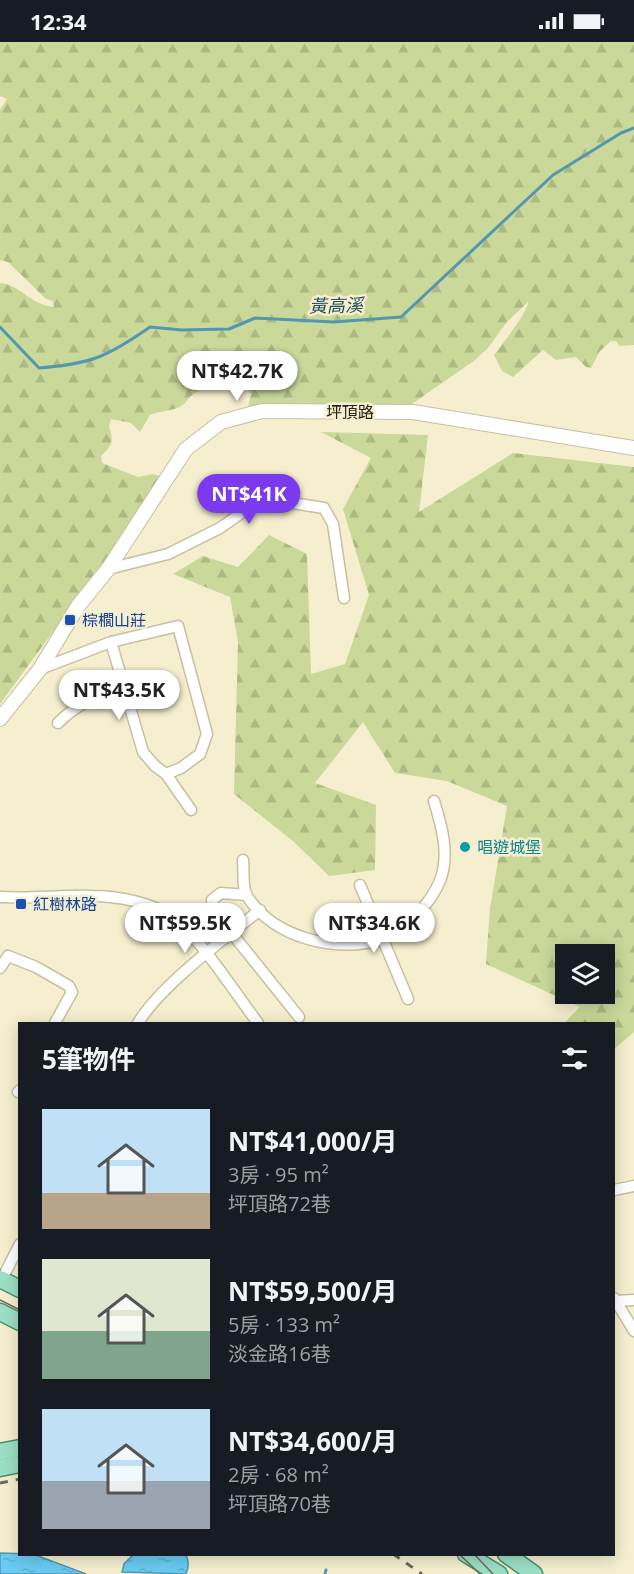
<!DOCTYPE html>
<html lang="zh-TW">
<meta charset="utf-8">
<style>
body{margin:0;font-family:"Open Sans","Noto Sans TC",sans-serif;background:#242831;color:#f1f3f6;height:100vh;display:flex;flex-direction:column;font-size:22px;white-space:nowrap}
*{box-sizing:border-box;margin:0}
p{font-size:20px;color:#9ea1a6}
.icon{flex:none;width:33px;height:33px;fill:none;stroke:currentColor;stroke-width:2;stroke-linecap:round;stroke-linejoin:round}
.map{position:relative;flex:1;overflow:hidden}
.drawer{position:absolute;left:18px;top:980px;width:597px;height:534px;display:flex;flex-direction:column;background:#171b24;border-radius:0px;box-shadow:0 3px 15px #0003}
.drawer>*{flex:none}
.controls{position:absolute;left:555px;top:902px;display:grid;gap:12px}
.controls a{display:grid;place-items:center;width:60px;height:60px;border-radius:0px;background:#171b24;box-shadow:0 3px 15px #0003;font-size:30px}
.price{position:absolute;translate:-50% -51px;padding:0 14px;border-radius:21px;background:#fff;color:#222;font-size:20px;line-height:39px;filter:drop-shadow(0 2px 3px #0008)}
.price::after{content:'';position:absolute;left:50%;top:36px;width:18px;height:14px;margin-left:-9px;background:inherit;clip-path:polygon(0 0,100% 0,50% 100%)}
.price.selected{background:#7c3aed;color:#fff}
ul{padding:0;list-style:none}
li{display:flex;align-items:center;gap:18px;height:150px;padding:0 24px}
li span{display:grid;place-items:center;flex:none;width:168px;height:120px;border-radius:0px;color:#555}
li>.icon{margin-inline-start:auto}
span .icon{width:72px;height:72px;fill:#fffc;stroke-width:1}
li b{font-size:26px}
h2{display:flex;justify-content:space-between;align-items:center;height:72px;padding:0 24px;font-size:26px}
.status{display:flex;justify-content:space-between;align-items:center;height:42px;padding:0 30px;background:#171b24;direction:ltr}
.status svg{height:16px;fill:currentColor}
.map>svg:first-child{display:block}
.forest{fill:url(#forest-firs);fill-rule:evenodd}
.water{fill:url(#water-ripples);stroke:#5498b0;stroke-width:1.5}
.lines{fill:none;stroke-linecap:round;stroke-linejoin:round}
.stream{stroke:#5498b0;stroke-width:3}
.street-casing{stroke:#c6c0a1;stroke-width:13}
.secondary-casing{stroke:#c6c0a1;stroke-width:16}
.primary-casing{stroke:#468f6e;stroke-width:19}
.street{stroke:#fff;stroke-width:10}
.secondary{stroke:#fff;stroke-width:14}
.primary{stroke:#9bdfc4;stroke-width:16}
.tram{stroke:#6f6b58;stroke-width:1.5}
.rail{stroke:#6f6b58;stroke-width:3;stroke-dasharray:8 8;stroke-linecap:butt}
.transit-dot{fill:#1a4fb4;stroke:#f5efcf;stroke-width:2}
.culture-dot{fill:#0f9aa8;stroke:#f5efcf;stroke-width:2}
.labels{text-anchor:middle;stroke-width:5;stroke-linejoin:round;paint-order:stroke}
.street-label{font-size:16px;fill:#242216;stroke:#f5efcf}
.transit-label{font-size:16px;fill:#164399;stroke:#f5efcf;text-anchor:start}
.culture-label{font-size:16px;fill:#0d838f;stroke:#f5efcf;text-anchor:start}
.water-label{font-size:18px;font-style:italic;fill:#224d5d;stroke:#f5efcf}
</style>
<div class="status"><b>12:34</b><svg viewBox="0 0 49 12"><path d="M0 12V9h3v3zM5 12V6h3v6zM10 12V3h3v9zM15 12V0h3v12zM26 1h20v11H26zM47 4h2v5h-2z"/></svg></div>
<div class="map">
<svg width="634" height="1532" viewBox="0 0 634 1532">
<defs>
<pattern id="forest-firs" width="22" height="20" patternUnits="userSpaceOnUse" patternTransform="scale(1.5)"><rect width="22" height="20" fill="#cad899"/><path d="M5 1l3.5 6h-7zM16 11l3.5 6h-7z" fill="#adb983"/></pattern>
<pattern id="water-ripples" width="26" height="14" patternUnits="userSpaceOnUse" patternTransform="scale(1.5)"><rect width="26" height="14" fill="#69cbf2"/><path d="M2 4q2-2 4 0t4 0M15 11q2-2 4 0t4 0" fill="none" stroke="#5baecf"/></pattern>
</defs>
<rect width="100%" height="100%" fill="#f5efcf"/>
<g class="forest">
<path d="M 0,0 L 634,0 L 634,303 L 620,304 L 616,299 L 611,299 L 600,309 L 591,326 L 586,325 L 576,315 L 556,318 L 543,308 L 513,335 L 502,329 L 494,313 C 501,304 529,268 528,260 L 506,281 L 488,306 L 475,318 L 409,364 L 251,370 L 248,365 L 251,352 C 231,327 212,339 191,354 C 187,357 186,362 181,364 C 173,369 159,369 150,373 L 140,390 L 131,381 L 111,377 L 109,384 C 113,399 114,402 101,414 L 102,421 L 138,435 L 153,432 L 160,434 L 148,460 L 0,662 L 0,241 C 21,243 32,264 54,265 L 53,259 L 46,257 L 8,220 L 0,218 L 0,68 L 7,57 L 0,54 Z"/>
<path d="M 321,390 L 428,393 L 419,470 L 513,411 L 634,425 L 634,990 L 614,1007 L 614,981 L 564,981 L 580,965 L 486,922 L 490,867 L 507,764 L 447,739 L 395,731 L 363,680 L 315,741 L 376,763 L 375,828 L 329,834 L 294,800 L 234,752 L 238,600 L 230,555 L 173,532 L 203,514 L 238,525 L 269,493 L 307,512 L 311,632 L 345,622 L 369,553 L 343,467 L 371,416 ZM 566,912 L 604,912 L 604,951 L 566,951 Z"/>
</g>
<g class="water">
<path d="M 0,1511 L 33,1512 L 86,1532 L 0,1532 Z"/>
<path d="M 134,1512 L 185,1512 C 189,1517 189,1526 186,1532 L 122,1530 L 124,1522 Z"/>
</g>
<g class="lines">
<g class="stream">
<path d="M 0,285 L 39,326 C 91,322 107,315 150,285 L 182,288 L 229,287 L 255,276 L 334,280 L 401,275 L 553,133 L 621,91 L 634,86"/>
<path d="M 325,1532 L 326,1528"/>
</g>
<g class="street-casing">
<g id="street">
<path d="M 108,527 L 168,512 L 220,486 L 250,465 L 273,458 L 324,466 L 333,482 L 344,556"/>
<path d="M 111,600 L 143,710 L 155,724 L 166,732 L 191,768"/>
<path d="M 40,627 L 111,600 L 178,584 L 207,692 L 200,712 L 181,726 L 166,732"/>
<path d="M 58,681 C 77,661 99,654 124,645"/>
<path d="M 243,818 C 244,828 242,846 247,854 C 273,896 338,912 382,897 C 406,888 430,862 440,839 C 450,813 442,785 434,759"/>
<path d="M 360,843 L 408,957"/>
<path d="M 246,853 L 221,851 L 212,858 L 214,869 L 299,975"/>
<path d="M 0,855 C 31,857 61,853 92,854 C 117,854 150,860 171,874 C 198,892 237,954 258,981"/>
<path d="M 0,926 L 8,914 L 36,925 L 69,944 L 72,950 L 55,981"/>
<path d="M 138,981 C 161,943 224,897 260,868"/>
<path d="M 18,1050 L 20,1048"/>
<path d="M 614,1148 L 634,1144"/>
<path d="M 2,1237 L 20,1202"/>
<path d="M 614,1256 L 634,1289"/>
<path d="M 615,1259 L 634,1258"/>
</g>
</g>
<g class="secondary-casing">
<path id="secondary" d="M 0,677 L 40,627 L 78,564 L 108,527 L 186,407 L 221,380 L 262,369 L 413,370 L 634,406"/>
</g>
<g class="primary-casing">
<g id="primary">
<path d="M 0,1237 L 20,1247"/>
<path d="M 0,1270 L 20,1280"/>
<path d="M 0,1410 L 20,1406"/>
<path d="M 0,1426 L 20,1422"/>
<path d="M 466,1512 L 499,1532"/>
<path d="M 506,1512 L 534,1532"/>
</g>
</g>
<use href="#street" class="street"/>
<use href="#secondary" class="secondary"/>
<use href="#primary" class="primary"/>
<g class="tram">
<path d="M 0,1258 L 20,1268"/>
<path d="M 459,1512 L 480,1532"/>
<path d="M 474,1512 L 493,1532"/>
</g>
<g class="rail">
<path d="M 0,1441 L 20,1437"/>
<path d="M 393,1512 L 422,1532"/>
</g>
</g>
<g class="transit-dot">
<rect x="64" y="572" width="12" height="12" rx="3"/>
<rect x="15" y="856" width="12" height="12" rx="3"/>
</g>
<circle class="culture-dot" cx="465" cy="805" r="6"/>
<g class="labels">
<g class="street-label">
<text x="350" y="376">坪頂路</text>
</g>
<g class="transit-label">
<text x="82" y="584">棕櫚山莊</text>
<text x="33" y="868">紅樹林路</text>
</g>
<g class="culture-label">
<text x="477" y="811">唱遊城堡</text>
</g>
<g class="water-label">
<text transform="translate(336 264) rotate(-1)" y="6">黃高溪</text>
</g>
</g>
</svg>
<div class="controls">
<a><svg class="icon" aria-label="layers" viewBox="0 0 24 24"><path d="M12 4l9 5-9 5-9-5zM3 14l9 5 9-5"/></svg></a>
</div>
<b class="price" style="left:237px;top:360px">NT$42.7K</b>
<b class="price selected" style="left:249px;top:483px">NT$41K</b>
<b class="price" style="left:119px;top:679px">NT$43.5K</b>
<b class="price" style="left:185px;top:912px">NT$59.5K</b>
<b class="price" style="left:374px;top:912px">NT$34.6K</b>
<section class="drawer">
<h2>5筆物件<svg class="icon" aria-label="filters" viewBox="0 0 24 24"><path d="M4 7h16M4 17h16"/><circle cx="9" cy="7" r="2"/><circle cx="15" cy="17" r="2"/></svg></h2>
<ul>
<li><span style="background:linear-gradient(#bfe0f5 70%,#b9a48a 0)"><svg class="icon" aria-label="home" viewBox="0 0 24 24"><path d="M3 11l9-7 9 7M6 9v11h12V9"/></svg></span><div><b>NT$41,000/月</b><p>3房 · 95 m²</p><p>坪頂路72巷</p></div></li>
<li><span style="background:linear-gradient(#dfe7d0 60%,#7fa58c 0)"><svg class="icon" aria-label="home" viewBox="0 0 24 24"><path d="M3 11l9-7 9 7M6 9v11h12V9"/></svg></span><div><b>NT$59,500/月</b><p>5房 · 133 m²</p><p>淡金路16巷</p></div></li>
<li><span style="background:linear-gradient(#bfe0f5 60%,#9aa5b1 0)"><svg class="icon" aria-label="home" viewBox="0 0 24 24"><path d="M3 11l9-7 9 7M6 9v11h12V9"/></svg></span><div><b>NT$34,600/月</b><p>2房 · 68 m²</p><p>坪頂路70巷</p></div></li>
</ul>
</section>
</div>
